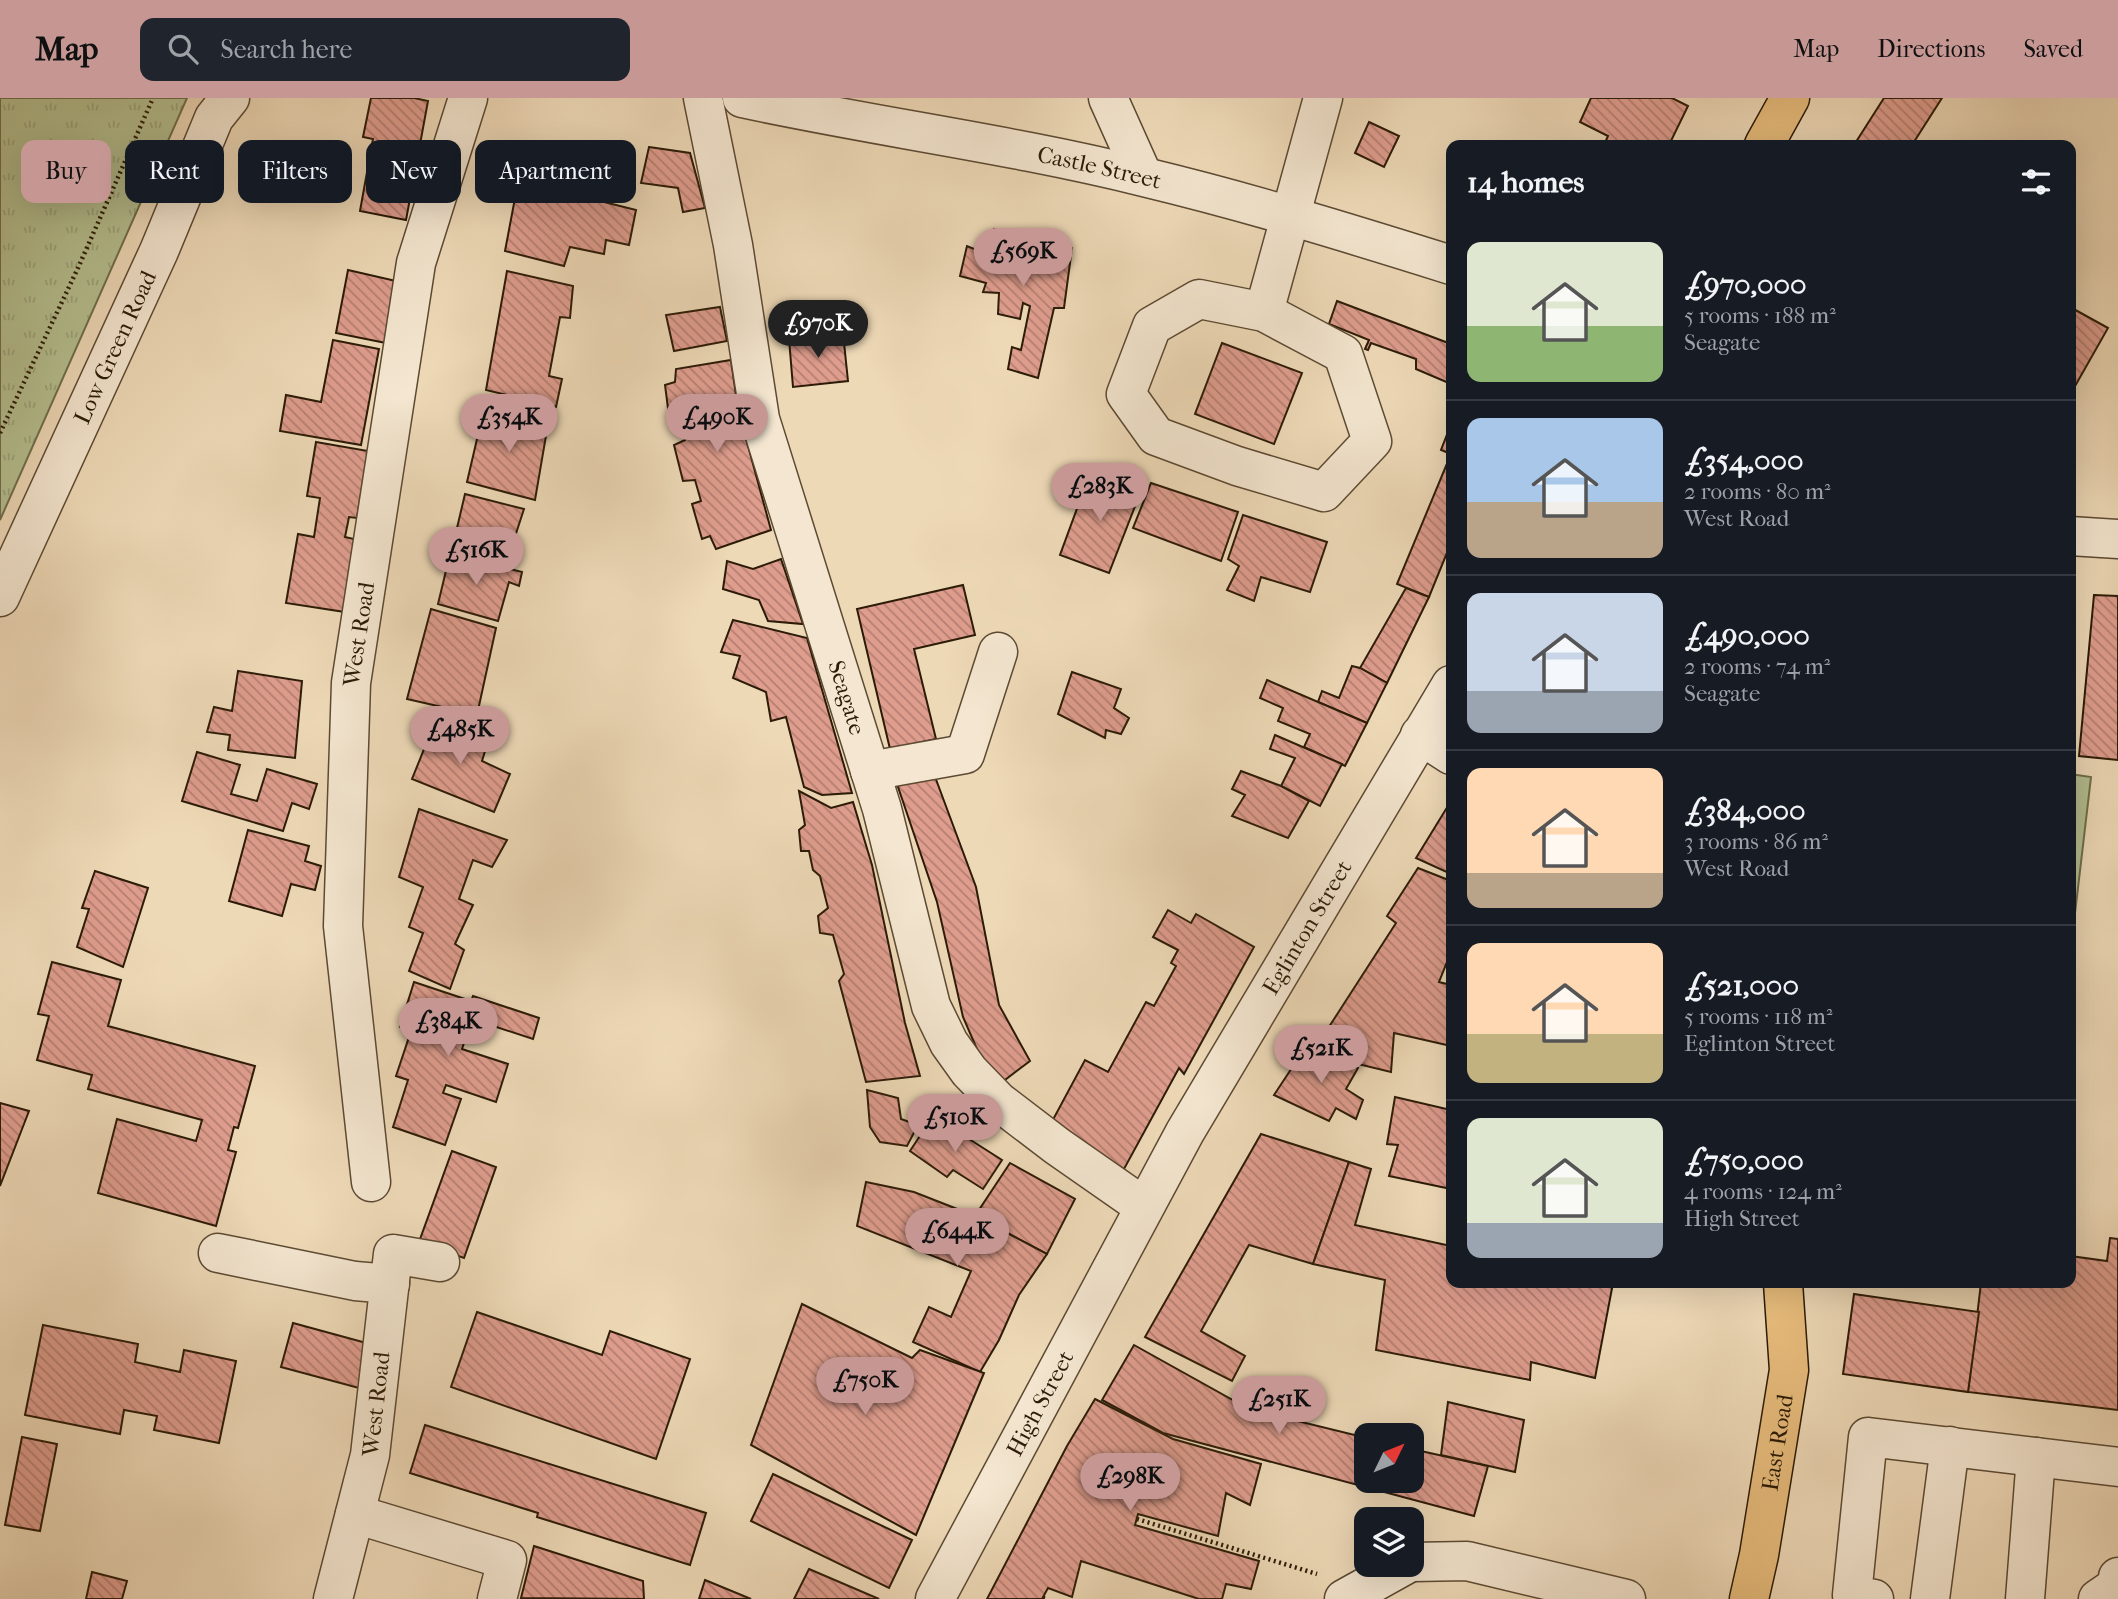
<!DOCTYPE html>
<meta charset="utf-8">
<style>
body{margin:0;font-family:"IM FELL French Canon",serif;background:#20242c;color:#f1f3f6;height:100vh;display:flex;flex-direction:column;font-size:26px;white-space:nowrap}
*{box-sizing:border-box;margin:0}
p{font-size:23px;color:#9ea1a6}
.icon{flex:none;width:38px;height:38px;fill:none;stroke:currentColor;stroke-width:2;stroke-linecap:round;stroke-linejoin:round}
.map{position:relative;flex:1;overflow:hidden}
.details{position:absolute;left:1446px;top:42px;width:630px;height:1148px;display:flex;flex-direction:column;background:#171b24;border-radius:14px;box-shadow:0 7px 28px #0002}
.details>*{flex:none}
.hud{position:absolute;left:21px;top:42px;width:665px;height:63px;display:flex;gap:14px}
.needle{width:46px;rotate:47deg}
.buttons{position:absolute;left:1354px;top:1325px;display:grid;gap:14px}
.buttons a{display:grid;place-items:center;width:70px;height:70px;border-radius:14px;background:#171b24;box-shadow:0 7px 28px #0002;font-size:35px}
.price{position:absolute;translate:-50% -60px;padding:0 16px;border-radius:24px;background:#c59692;color:#111;font-size:23px;line-height:46px;filter:drop-shadow(0 2px 4px #0008)}
.price::after{content:'';position:absolute;left:50%;top:42px;width:21px;height:16px;margin-left:-10px;background:inherit;clip-path:polygon(0 0,100% 0,50% 100%)}
.price.active{background:#222;color:#fff}
ul{padding:0;list-style:none}
li{display:flex;align-items:center;gap:21px;height:175px;padding:0 21px}
li+li{border-top:2px solid #363941}
li span{display:grid;place-items:center;flex:none;width:196px;height:140px;border-radius:14px;color:#555}
li>.icon{margin-inline-start:auto}
span .icon{width:84px;height:84px;fill:#fffc;stroke-width:1}
li b{font-size:30px}
h2{display:flex;justify-content:space-between;align-items:center;height:84px;padding:0 21px;font-size:30px}
.chip{padding:0 24px;border-radius:14px;background:#171b24;box-shadow:0 7px 28px #0002;font-size:24px;line-height:63px}
.chip.active{background:#c59692;color:#111}
header{display:flex;align-items:center;gap:42px;box-sizing:border-box;height:98px;padding:0 35px;background:#c59692;color:#111}
header strong{font-size:33px}
nav{display:flex;gap:38px;margin-inline-start:auto;font-size:24px}
.search{width:490px;height:63px;background:#20242c;display:flex;align-items:center;gap:18px;box-sizing:border-box;padding:0 24px;border-radius:14px;color:#9ea1a6;font-size:26px}
.map>svg:first-child{display:block}
.park{fill:url(#park-tufts);stroke:#706e4c;stroke-width:2}
.garden{fill:#b5c091;stroke:#706e4c;stroke-width:2}
.building{fill:url(#building-back-hatch);stroke:#2b1b07;stroke-width:2}
.lines{fill:none;stroke-linecap:round;stroke-linejoin:round}
.minor-casing{stroke:#5c4a33;stroke-width:41}
.major-casing{stroke:#2b1b07;stroke-width:41}
.path{stroke:#2b1b07;stroke-width:4.5;stroke-dasharray:2 3.5;stroke-linecap:butt}
.minor{stroke:#f4e6d0;stroke-width:38}
.major{stroke:#e7bc7c;stroke-width:38}
.labels{text-anchor:middle;stroke-width:5;stroke-linejoin:round;paint-order:stroke}
.street-label{font-size:23px;fill:#2b1b07;stroke:#f4e6d0}
</style>
<header>
<strong>Map</strong>
<div class="search"><svg class="icon" aria-label="search" viewBox="0 0 24 24"><circle cx="10" cy="10" r="6"/><path d="M15 15l6 6"/></svg>Search here</div>
<nav><a>Map</a><a>Directions</a><a>Saved</a></nav>
</header>
<div class="map">
<svg width="2118" height="1501" viewBox="0 0 2118 1501">
<defs>
<pattern id="park-tufts" width="24" height="20" patternUnits="userSpaceOnUse" patternTransform="scale(1.75)"><rect width="24" height="20" fill="#b5c091"/><path d="M3 7l-1-3M5 7V3M7 7l1-3M15 17l-1-3M17 17v-4M19 17l1-3" fill="none" stroke="#9ca47c"/></pattern>
<pattern id="building-back-hatch" width="6" height="6" patternUnits="userSpaceOnUse" patternTransform="scale(1.75)"><rect width="6" height="6" fill="#df9d8e"/><path d="M-1 5l2 2M0 0l6 6M5-1l2 2" fill="none" stroke="#b57f72"/></pattern>
</defs>
<rect width="100%" height="100%" fill="#eed9b7"/>
<filter id="stains"><feTurbulence type="fractalNoise" baseFrequency=".00286" numOctaves="4"/><feColorMatrix values="0 0 0 0 .2 0 0 0 0 .09 0 0 0 0 .02 0 0 0 .5 -.17"/></filter>
<radialGradient id="worn" r=".72"><stop offset=".6" stop-color="#630" stop-opacity="0"/><stop offset="1" stop-color="#630" stop-opacity=".3"/></radialGradient>
<path class="park" d="M 0,0 L 187,0 L 0,422 Z"/>
<path class="garden" d="M 2070,676 L 2091,679 L 2070,858 Z"/>
<g class="building">
<path d="M 371,0 L 414,0 L 428,3 L 406,122 L 360,113 L 373,41 L 363,39 Z"/>
<path d="M 1591,0 L 1672,0 L 1688,8 L 1669,47 L 1604,47 L 1608,38 L 1580,24 Z"/>
<path d="M 1884,0 L 1942,0 L 1912,47 L 1854,47 Z"/>
<path d="M 1369,24 L 1399,38 L 1384,69 L 1355,55 Z"/>
<path d="M 649,49 L 690,55 L 705,110 L 683,114 L 678,90 L 641,85 Z"/>
<path d="M 522,63 L 603,79 L 600,103 L 636,112 L 629,147 L 606,142 L 604,156 L 570,149 L 564,168 L 505,153 Z"/>
<path d="M 994,131 L 1072,150 L 1064,210 L 1054,210 L 1038,280 L 1008,271 L 1012,249 L 1021,252 L 1030,208 L 1023,205 L 1020,221 L 998,216 L 999,195 L 983,194 L 986,185 L 960,178 L 967,148 L 989,157 Z"/>
<path d="M 348,172 L 396,183 L 386,245 L 336,235 Z"/>
<path d="M 507,173 L 573,188 L 570,220 L 560,219 L 549,278 L 562,281 L 556,309 L 486,292 Z"/>
<path d="M 1337,203 L 1451,246 L 1451,286 L 1416,271 L 1416,261 L 1371,245 L 1368,252 L 1365,251 L 1369,242 L 1329,226 Z"/>
<path d="M 720,209 L 727,243 L 674,253 L 666,217 Z"/>
<path d="M 2070,209 L 2108,230 L 2070,297 Z"/>
<path d="M 843,235 L 848,283 L 793,289 L 789,241 Z"/>
<path d="M 333,242 L 379,251 L 361,347 L 280,333 L 286,297 L 321,304 Z"/>
<path d="M 1222,245 L 1302,275 L 1274,346 L 1195,316 Z"/>
<path d="M 731,262 L 738,311 L 771,432 L 716,451 L 710,438 L 702,441 L 692,406 L 701,403 L 695,382 L 683,383 L 674,347 L 685,342 L 684,317 L 669,318 L 665,287 L 675,284 L 676,271 Z"/>
<path d="M 484,311 L 548,326 L 535,402 L 467,384 Z"/>
<path d="M 1448,334 L 1451,335 L 1451,445 L 1429,499 L 1397,486 L 1451,356 L 1441,352 Z"/>
<path d="M 316,344 L 368,353 L 357,420 L 349,419 L 345,439 L 358,442 L 345,514 L 286,505 L 298,436 L 314,439 L 320,400 L 307,398 Z"/>
<path d="M 1090,375 L 1141,393 L 1109,475 L 1060,457 Z"/>
<path d="M 1151,385 L 1238,414 L 1221,463 L 1133,430 Z"/>
<path d="M 465,396 L 524,411 L 507,463 L 453,447 Z"/>
<path d="M 1243,417 L 1327,444 L 1310,494 L 1261,479 L 1254,503 L 1227,492 L 1239,468 L 1228,461 Z"/>
<path d="M 450,456 L 522,474 L 519,488 L 509,484 L 498,523 L 438,506 Z"/>
<path d="M 781,461 L 803,526 L 768,523 L 759,502 L 723,491 L 727,463 L 753,471 Z"/>
<path d="M 963,487 L 975,537 L 914,551 L 936,641 L 890,651 L 857,511 Z"/>
<path d="M 1406,490 L 1429,499 L 1387,585 L 1360,570 Z"/>
<path d="M 2094,497 L 2118,498 L 2118,662 L 2079,658 Z"/>
<path d="M 431,511 L 496,530 L 477,617 L 407,601 Z"/>
<path d="M 733,522 L 807,540 L 852,695 L 822,697 L 804,689 L 786,619 L 771,623 L 766,594 L 733,580 L 740,558 L 721,554 Z"/>
<path d="M 1352,568 L 1360,570 L 1387,585 L 1367,625 L 1318,604 L 1322,593 L 1339,600 Z"/>
<path d="M 238,573 L 302,583 L 295,660 L 228,652 L 230,637 L 207,634 L 214,609 L 232,613 Z"/>
<path d="M 1072,574 L 1121,591 L 1114,610 L 1129,620 L 1121,636 L 1106,632 L 1105,640 L 1058,616 Z"/>
<path d="M 1267,582 L 1367,625 L 1345,668 L 1304,649 L 1310,636 L 1278,623 L 1283,610 L 1260,600 Z"/>
<path d="M 437,619 L 489,640 L 482,663 L 510,676 L 494,714 L 412,681 Z"/>
<path d="M 1275,637 L 1342,666 L 1320,708 L 1281,688 L 1295,660 L 1270,651 Z"/>
<path d="M 197,654 L 240,667 L 231,696 L 257,703 L 267,671 L 317,686 L 309,711 L 292,705 L 283,733 L 182,703 Z"/>
<path d="M 1241,673 L 1281,688 L 1309,703 L 1288,740 L 1232,718 L 1245,697 L 1232,691 Z"/>
<path d="M 934,676 L 976,789 L 999,907 L 1030,963 L 997,988 L 983,965 L 963,919 L 937,804 L 896,683 Z"/>
<path d="M 799,693 L 831,710 L 853,704 L 872,767 L 905,925 L 920,978 L 866,984 L 839,883 L 844,876 L 833,837 L 820,835 L 818,818 L 828,810 L 820,778 L 813,772 L 809,753 L 801,753 L 799,732 L 805,727 Z"/>
<path d="M 1451,703 L 1451,776 L 1416,760 Z"/>
<path d="M 419,711 L 507,742 L 492,769 L 473,762 L 459,801 L 473,807 L 455,846 L 464,852 L 450,891 L 409,873 L 423,835 L 409,829 L 423,789 L 399,779 Z"/>
<path d="M 248,732 L 309,748 L 305,763 L 321,768 L 315,792 L 291,786 L 282,818 L 229,803 Z"/>
<path d="M 1418,770 L 1451,783 L 1451,865 L 1447,864 L 1439,884 L 1451,887 L 1451,948 L 1394,935 L 1391,974 L 1354,965 L 1316,949 L 1396,825 L 1387,818 Z"/>
<path d="M 95,773 L 148,790 L 123,869 L 77,849 L 89,811 L 82,810 Z"/>
<path d="M 1168,812 L 1191,825 L 1196,816 L 1254,849 L 1184,976 L 1179,970 L 1124,1071 L 1049,1029 L 1085,962 L 1108,974 L 1146,904 L 1154,908 L 1176,868 L 1171,865 L 1178,852 L 1153,839 Z"/>
<path d="M 52,864 L 121,882 L 108,928 L 255,968 L 238,1030 L 234,1029 L 228,1052 L 236,1054 L 216,1128 L 98,1095 L 117,1021 L 196,1043 L 202,1022 L 88,991 L 92,977 L 37,962 L 49,918 L 38,916 Z"/>
<path d="M 414,884 L 471,903 L 473,898 L 539,920 L 533,941 L 472,921 L 462,951 L 508,966 L 496,1004 L 446,987 L 443,995 L 461,1001 L 445,1047 L 393,1029 L 408,982 L 396,978 L 411,933 L 400,929 Z"/>
<path d="M 1307,947 L 1358,970 L 1346,991 L 1363,1002 L 1356,1021 L 1336,1010 L 1329,1023 L 1274,997 Z"/>
<path d="M 867,992 L 898,1000 L 901,1021 L 918,1027 L 907,1048 L 880,1044 L 870,1029 Z"/>
<path d="M 1395,999 L 1451,1012 L 1451,1091 L 1389,1078 L 1398,1047 L 1387,1046 Z"/>
<path d="M 0,1005 L 29,1013 L 0,1088 Z"/>
<path d="M 933,1018 L 1002,1062 L 983,1091 L 953,1072 L 947,1079 L 910,1053 Z"/>
<path d="M 1261,1036 L 1349,1064 L 1313,1166 L 1249,1147 L 1201,1233 L 1245,1258 L 1232,1283 L 1145,1239 Z"/>
<path d="M 452,1053 L 496,1069 L 464,1160 L 419,1144 Z"/>
<path d="M 1349,1064 L 1371,1071 L 1355,1127 L 1451,1148 L 1451,1185 L 1613,1185 L 1595,1280 L 1531,1264 L 1530,1282 L 1376,1252 L 1385,1182 L 1313,1166 Z"/>
<path d="M 1010,1065 L 1075,1101 L 1047,1156 L 975,1118 Z"/>
<path d="M 866,1084 L 914,1094 L 975,1118 L 1047,1156 L 1019,1197 L 999,1242 L 980,1274 L 913,1244 L 929,1209 L 951,1219 L 971,1173 L 857,1128 Z"/>
<path d="M 2110,1140 L 2118,1141 L 2118,1312 L 1968,1294 L 1981,1185 L 2070,1185 L 2070,1158 L 2107,1163 Z"/>
<path d="M 1854,1196 L 1979,1214 L 1968,1294 L 1843,1276 Z"/>
<path d="M 802,1206 L 912,1260 L 920,1252 L 984,1275 L 916,1437 L 751,1347 Z"/>
<path d="M 477,1214 L 602,1257 L 610,1233 L 690,1261 L 656,1361 L 451,1289 Z"/>
<path d="M 293,1225 L 370,1246 L 359,1290 L 281,1269 Z"/>
<path d="M 43,1227 L 138,1246 L 135,1264 L 180,1274 L 184,1252 L 236,1263 L 219,1345 L 154,1332 L 157,1318 L 124,1312 L 120,1336 L 25,1317 Z"/>
<path d="M 1134,1247 L 1249,1311 L 1367,1340 L 1367,1382 L 1412,1382 L 1412,1351 L 1488,1368 L 1474,1418 L 1163,1335 L 1102,1302 Z"/>
<path d="M 1095,1301 L 1173,1341 L 1261,1366 L 1250,1407 L 1226,1395 L 1218,1438 L 1138,1416 L 1135,1427 L 1259,1463 L 1251,1491 L 1226,1486 L 1222,1501 L 1199,1501 L 1081,1463 L 1072,1499 L 1048,1490 L 1042,1501 L 987,1501 L 1067,1348 Z"/>
<path d="M 1448,1304 L 1524,1322 L 1515,1374 L 1441,1357 Z"/>
<path d="M 425,1327 L 706,1415 L 690,1467 L 537,1419 L 538,1415 L 410,1375 Z"/>
<path d="M 22,1339 L 57,1346 L 40,1433 L 5,1427 Z"/>
<path d="M 773,1376 L 912,1442 L 889,1490 L 751,1423 Z"/>
<path d="M 534,1448 L 643,1483 L 644,1501 L 521,1500 Z"/>
<path d="M 809,1471 L 879,1501 L 794,1501 Z"/>
<path d="M 92,1474 L 127,1483 L 122,1501 L 86,1501 Z"/>
<path d="M 705,1482 L 751,1501 L 699,1501 Z"/>
</g>
<g class="lines">
<g class="minor-casing">
<g id="minor">
<path id="s1" d="M 703,0 L 733,147 L 760,321 L 882,711 L 931,908 L 949,945 L 969,973 L 998,1003 L 1057,1048 L 1143,1108"/>
<path id="s2" d="M 742,0 C 876,29 1011,46 1144,79 C 1248,104 1349,135 1451,167"/>
<path d="M 1108,0 L 1143,78"/>
<path d="M 1199,201 L 1264,214 L 1343,256 L 1372,343 L 1324,394 L 1237,368 L 1156,338 L 1126,296 L 1152,228 Z"/>
<path d="M 1264,214 L 1323,0"/>
<path d="M 2070,438 L 2118,441"/>
<path id="s3" d="M 0,499 L 159,153 L 214,20 L 230,0"/>
<path d="M 1420,637 L 1451,657"/>
<path d="M 870,673 L 965,656 L 998,554"/>
<path id="s4" d="M 371,1084 L 343,828 L 351,585 L 416,165 L 468,0"/>
<path d="M 218,1155 L 355,1183 L 390,1186"/>
<path d="M 355,1416 L 507,1462 L 497,1501"/>
<path d="M 1412,1464 L 1467,1463 L 1626,1501"/>
<path id="s5" d="M 333,1501 L 370,1357 L 393,1156 L 440,1164"/>
<path id="s6" d="M 935,1501 L 1185,1034 L 1451,587"/>
<path d="M 1344,1501 L 1407,1466"/>
<path d="M 1874,1501 L 1852,1497 L 1868,1339 L 2118,1369"/>
<path d="M 1930,1501 L 1950,1348"/>
<path d="M 2025,1501 L 2036,1359"/>
<path d="M 2098,1501 L 2117,1488 L 2118,1479"/>
</g>
</g>
<g class="major-casing">
<g id="major">
<path d="M 1764,47 L 1790,0"/>
<path id="s7" d="M 1749,1501 L 1759,1457 L 1789,1272 L 1783,1185"/>
</g>
</g>
<g class="path">
<path d="M 0,335 L 78,170 L 153,0"/>
<path d="M 1137,1421 L 1317,1476"/>
<path d="M 1043,1500 L 1047,1501"/>
</g>
<use href="#minor" class="minor"/>
<use href="#major" class="major"/>
</g>
<g class="labels">
<g class="street-label">
<text dy="8" stroke="none"><textPath href="#s2" startOffset="364">Castle Street</textPath></text>
<text dy="8" stroke="none"><textPath href="#s3" startOffset="275">Low Green Road</textPath></text>
<text dy="8" stroke="none"><textPath href="#s4" startOffset="550">West Road</textPath></text>
<text dy="8" stroke="none"><textPath href="#s1" startOffset="618">Seagate</textPath></text>
<text dy="8" stroke="none"><textPath href="#s6" startOffset="768">Eglinton Street</textPath></text>
<text dy="8" stroke="none"><textPath href="#s6" startOffset="222">High Street</textPath></text>
<text dy="8" stroke="none"><textPath href="#s5" startOffset="200">West Road</textPath></text>
<text dy="8" stroke="none"><textPath href="#s7" startOffset="159">East Road</textPath></text>
</g>
</g>
<rect width="100%" height="100%" filter="url(#stains)"/>
<rect width="100%" height="100%" fill="url(#worn)"/>
</svg>
<div class="buttons">
<a><svg class="needle" viewBox="-14 -14 28 28"><path d="M0-13l5 13h-10z" fill="#e53935"/><path d="M0 13l5-13h-10z" fill="#9ea1a6"/></svg></a>
<a><svg class="icon" aria-label="layers" viewBox="0 0 24 24"><path d="M12 4l9 5-9 5-9-5zM3 14l9 5 9-5"/></svg></a>
</div>
<b class="price" style="left:1023px;top:190px">£569K</b>
<b class="price active" style="left:818px;top:262px">£970K</b>
<b class="price" style="left:509px;top:356px">£354K</b>
<b class="price" style="left:717px;top:356px">£490K</b>
<b class="price" style="left:1100px;top:425px">£283K</b>
<b class="price" style="left:476px;top:489px">£516K</b>
<b class="price" style="left:460px;top:668px">£485K</b>
<b class="price" style="left:448px;top:960px">£384K</b>
<b class="price" style="left:1321px;top:987px">£521K</b>
<b class="price" style="left:955px;top:1056px">£510K</b>
<b class="price" style="left:957px;top:1170px">£644K</b>
<b class="price" style="left:865px;top:1319px">£750K</b>
<b class="price" style="left:1279px;top:1338px">£251K</b>
<b class="price" style="left:1130px;top:1415px">£298K</b>
<div class="hud">
<a class="chip active">Buy</a>
<a class="chip">Rent</a>
<a class="chip">Filters</a>
<a class="chip">New</a>
<a class="chip">Apartment</a>
</div>
<section class="details">
<h2>14 homes<svg class="icon" aria-label="filters" viewBox="0 0 24 24"><path d="M4 7h16M4 17h16"/><circle cx="9" cy="7" r="2"/><circle cx="15" cy="17" r="2"/></svg></h2>
<ul>
<li><span style="background:linear-gradient(#dfe7d0 60%,#8fb573 0)"><svg class="icon" aria-label="home" viewBox="0 0 24 24"><path d="M3 11l9-7 9 7M6 9v11h12V9"/></svg></span><div><b>£970,000</b><p>5 rooms · 188 m²</p><p>Seagate</p></div></li>
<li><span style="background:linear-gradient(#a9c7e8 60%,#b9a48a 0)"><svg class="icon" aria-label="home" viewBox="0 0 24 24"><path d="M3 11l9-7 9 7M6 9v11h12V9"/></svg></span><div><b>£354,000</b><p>2 rooms · 80 m²</p><p>West Road</p></div></li>
<li><span style="background:linear-gradient(#c9d6e8 70%,#9aa5b1 0)"><svg class="icon" aria-label="home" viewBox="0 0 24 24"><path d="M3 11l9-7 9 7M6 9v11h12V9"/></svg></span><div><b>£490,000</b><p>2 rooms · 74 m²</p><p>Seagate</p></div></li>
<li><span style="background:linear-gradient(#ffd9b3 75%,#b9a48a 0)"><svg class="icon" aria-label="home" viewBox="0 0 24 24"><path d="M3 11l9-7 9 7M6 9v11h12V9"/></svg></span><div><b>£384,000</b><p>3 rooms · 86 m²</p><p>West Road</p></div></li>
<li><span style="background:linear-gradient(#ffd9b3 65%,#c2b280 0)"><svg class="icon" aria-label="home" viewBox="0 0 24 24"><path d="M3 11l9-7 9 7M6 9v11h12V9"/></svg></span><div><b>£521,000</b><p>5 rooms · 118 m²</p><p>Eglinton Street</p></div></li>
<li><span style="background:linear-gradient(#dfe7d0 75%,#9aa5b1 0)"><svg class="icon" aria-label="home" viewBox="0 0 24 24"><path d="M3 11l9-7 9 7M6 9v11h12V9"/></svg></span><div><b>£750,000</b><p>4 rooms · 124 m²</p><p>High Street</p></div></li>
</ul>
</section>
</div>
